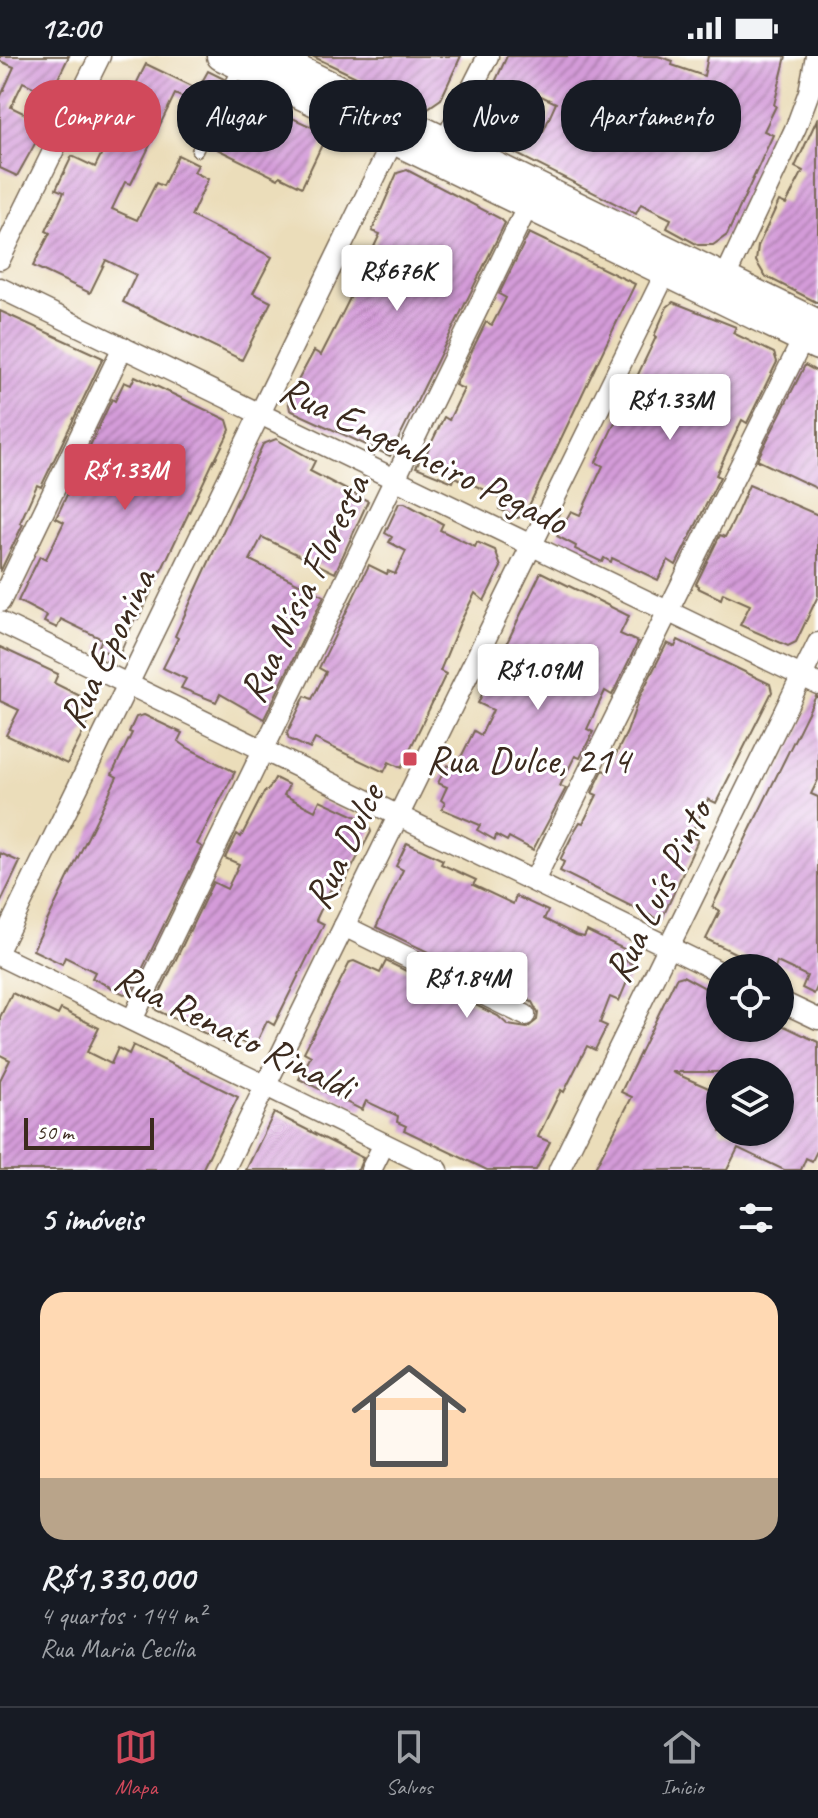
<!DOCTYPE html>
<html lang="pt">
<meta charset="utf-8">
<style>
body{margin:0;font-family:Caveat,sans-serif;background:#242831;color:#f1f3f6;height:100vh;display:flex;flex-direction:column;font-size:30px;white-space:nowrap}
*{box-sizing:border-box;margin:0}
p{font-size:26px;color:#9ea1a6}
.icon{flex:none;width:44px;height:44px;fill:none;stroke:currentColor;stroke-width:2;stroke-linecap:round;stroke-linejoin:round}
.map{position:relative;height:1114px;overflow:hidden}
.panel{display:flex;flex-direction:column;background:#171b24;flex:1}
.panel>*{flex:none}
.hud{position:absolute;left:24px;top:24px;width:770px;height:72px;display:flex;gap:16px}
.fabs{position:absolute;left:706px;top:898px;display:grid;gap:16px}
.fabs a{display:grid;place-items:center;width:88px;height:88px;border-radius:50%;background:#171b24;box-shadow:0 2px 6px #0004;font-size:40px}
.scale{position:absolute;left:24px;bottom:20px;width:130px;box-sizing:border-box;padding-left:8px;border:4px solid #3b2a1e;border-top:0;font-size:22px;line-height:28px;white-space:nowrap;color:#3b2a1e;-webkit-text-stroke:6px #fff;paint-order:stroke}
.price{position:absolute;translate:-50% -68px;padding:0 18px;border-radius:8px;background:#fff;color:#222;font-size:26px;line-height:52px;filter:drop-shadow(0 2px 4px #0008)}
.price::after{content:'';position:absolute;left:50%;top:48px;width:24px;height:18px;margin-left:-12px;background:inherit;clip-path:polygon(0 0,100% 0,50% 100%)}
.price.on{background:#d1495b;color:#fff}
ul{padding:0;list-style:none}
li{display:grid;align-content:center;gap:16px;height:424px;padding:0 40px}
li span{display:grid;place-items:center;height:248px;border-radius:24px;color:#555}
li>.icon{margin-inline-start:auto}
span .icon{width:144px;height:144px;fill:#fffc;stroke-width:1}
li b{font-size:34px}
h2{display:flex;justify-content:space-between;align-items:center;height:96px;padding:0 40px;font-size:34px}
.pill{padding:0 28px;border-radius:32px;background:#171b24;box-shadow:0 2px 6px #0004;font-size:28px;line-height:72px}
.pill.on{background:#d1495b;color:#fff}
.status{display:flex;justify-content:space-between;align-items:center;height:56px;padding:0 40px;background:#171b24;direction:ltr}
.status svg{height:22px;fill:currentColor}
.tab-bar{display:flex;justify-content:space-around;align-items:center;height:112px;border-top:2px solid #363941;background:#171b24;font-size:22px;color:#9ea1a6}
.tab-bar a{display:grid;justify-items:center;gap:4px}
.tab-bar .on{color:#d1495b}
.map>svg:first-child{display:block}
.building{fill:url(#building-hatch);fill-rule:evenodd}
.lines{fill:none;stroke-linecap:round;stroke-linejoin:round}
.lane-casing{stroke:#796955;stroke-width:13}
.street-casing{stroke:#796955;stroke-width:23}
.secondary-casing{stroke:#796955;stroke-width:31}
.lane{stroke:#fff;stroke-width:10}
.street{stroke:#fff;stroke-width:20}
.secondary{stroke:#fff;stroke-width:28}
.poi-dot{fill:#d1495b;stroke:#fff;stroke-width:3}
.labels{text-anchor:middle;stroke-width:6;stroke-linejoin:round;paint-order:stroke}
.street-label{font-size:40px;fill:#3b2a1e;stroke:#fff}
.poi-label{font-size:40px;fill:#3b2a1e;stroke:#fff;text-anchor:start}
</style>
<div class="status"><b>12:00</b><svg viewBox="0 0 49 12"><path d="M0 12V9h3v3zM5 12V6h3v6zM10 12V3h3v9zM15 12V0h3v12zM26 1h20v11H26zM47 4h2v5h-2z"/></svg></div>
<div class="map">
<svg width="818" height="1114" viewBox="0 0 818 1114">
<defs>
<pattern id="building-hatch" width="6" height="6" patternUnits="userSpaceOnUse" patternTransform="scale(2)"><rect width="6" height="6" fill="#d49bd9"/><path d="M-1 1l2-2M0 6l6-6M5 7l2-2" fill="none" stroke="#ad7faf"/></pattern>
</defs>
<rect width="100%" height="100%" fill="#fff"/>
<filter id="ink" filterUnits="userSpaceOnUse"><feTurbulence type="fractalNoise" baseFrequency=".0125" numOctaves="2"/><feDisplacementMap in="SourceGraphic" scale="16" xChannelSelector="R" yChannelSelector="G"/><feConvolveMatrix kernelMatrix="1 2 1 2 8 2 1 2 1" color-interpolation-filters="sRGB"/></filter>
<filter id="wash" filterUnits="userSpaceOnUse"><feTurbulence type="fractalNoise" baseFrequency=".006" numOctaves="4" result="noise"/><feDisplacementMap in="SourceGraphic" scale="32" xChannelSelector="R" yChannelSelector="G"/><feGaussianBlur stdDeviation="1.8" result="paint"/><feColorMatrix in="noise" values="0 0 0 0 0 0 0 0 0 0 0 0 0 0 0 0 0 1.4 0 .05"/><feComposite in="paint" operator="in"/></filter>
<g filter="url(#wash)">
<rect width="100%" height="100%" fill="#ebddba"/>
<g id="blocks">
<g class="building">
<path d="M 0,0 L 69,0 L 50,39 L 23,26 L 11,51 L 46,68 L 17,120 L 0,112 L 0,42 L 14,11 L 0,5 Z"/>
<path d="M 312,0 L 461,0 L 441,43 L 425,54 Z"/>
<path d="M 507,0 L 658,0 L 673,5 L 672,9 L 704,20 L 708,0 L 786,0 L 774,49 L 776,50 L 764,75 L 773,79 L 727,179 L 713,189 L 698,189 L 667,172 L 671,163 L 641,148 L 636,158 L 487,83 L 501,56 L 543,76 L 556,47 L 520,30 L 511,48 L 490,37 Z"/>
<path d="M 146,8 L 198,33 L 208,15 L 224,23 L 209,54 L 175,38 L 131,128 L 125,126 L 112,153 L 137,164 L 156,127 L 163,130 L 178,99 L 198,109 L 194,116 L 208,123 L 191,160 L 272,201 L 253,237 L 271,246 L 242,304 L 123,246 L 136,219 L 106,204 L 90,237 L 33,210 L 50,177 L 46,175 L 64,136 L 56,133 L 72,100 L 95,111 Z"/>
<path d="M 236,36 L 327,78 L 302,131 L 280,120 L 278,123 L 209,89 Z"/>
<path d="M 818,61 L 818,247 L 765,220 L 756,205 L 758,190 L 779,145 L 786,148 L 803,115 L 795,111 Z"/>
<path d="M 407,114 L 501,163 L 505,167 L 390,400 L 290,354 L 288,343 L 314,295 L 321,299 L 342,258 L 351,240 L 343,236 L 356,208 L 364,212 L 380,178 L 372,175 L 397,117 Z"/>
<path d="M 529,177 L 635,228 L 525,458 L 518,462 L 499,453 L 502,444 L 483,433 L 455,421 L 453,426 L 416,411 L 423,397 L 426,398 L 444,361 L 449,364 L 464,333 L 455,329 L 486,266 L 492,269 L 506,242 L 499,238 Z"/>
<path d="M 673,246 L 736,271 L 733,277 L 774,297 L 777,306 L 747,367 L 742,364 L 716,419 L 720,421 L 676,509 L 668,504 L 658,524 L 612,502 L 611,506 L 604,502 L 602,506 L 575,493 L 576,490 L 557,480 L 571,455 L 580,459 L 603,410 L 596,406 L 656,281 L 654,280 L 667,251 Z"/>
<path d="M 0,255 L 103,302 L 41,431 L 37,429 L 20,467 L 23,468 L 0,516 Z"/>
<path d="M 805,309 L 818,316 L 818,433 L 757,404 Z"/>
<path d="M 135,320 L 227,364 L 230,374 L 215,404 L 214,404 L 142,555 L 138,563 L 135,562 L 118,602 L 98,592 L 102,583 L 61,563 L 57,572 L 44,566 L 47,560 L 18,545 L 40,500 L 46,503 L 64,466 L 56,462 L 112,343 L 115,345 L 124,326 L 131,329 Z"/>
<path d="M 276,383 L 315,405 L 310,415 L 368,445 L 335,517 L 262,481 L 250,504 L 324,540 L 264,663 L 220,638 L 216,646 L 181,632 L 186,623 L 163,612 L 178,582 L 175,580 L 263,388 Z"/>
<path d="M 749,429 L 818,459 L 818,540 L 796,586 L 788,590 L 740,569 L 750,549 L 723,537 L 721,543 L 698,532 L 699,530 L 696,528 L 720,479 L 725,481 L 733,466 Z"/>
<path d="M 399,447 L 405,447 L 443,468 L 440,474 L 475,491 L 477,486 L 495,494 L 501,511 L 484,545 L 475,537 L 459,569 L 440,615 L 446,618 L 401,712 L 389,706 L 384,716 L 315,683 L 310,693 L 289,683 L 287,677 L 305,640 L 312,643 L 326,616 L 319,612 L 369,509 L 387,518 L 388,515 L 395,518 L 406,495 L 389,486 L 392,481 L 385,477 Z"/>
<path d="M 541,516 L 629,560 L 620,578 L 638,586 L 612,639 L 605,635 L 587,673 L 593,676 L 580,702 L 575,700 L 560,730 L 566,732 L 533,794 L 509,781 L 507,785 L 496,779 L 495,784 L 477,774 L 480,769 L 442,753 L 445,747 L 441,744 L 447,731 L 438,727 L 447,709 L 455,713 L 474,675 L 481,679 L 493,654 L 478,647 Z"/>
<path d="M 678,584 L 770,628 L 772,636 L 716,747 L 708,743 L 690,780 L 698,784 L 661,865 L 560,815 L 564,806 L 560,804 L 575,774 L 580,766 L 583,767 L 597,739 L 592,737 L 603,714 L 607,716 L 627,676 L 639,642 L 667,587 L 675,591 Z"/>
<path d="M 0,591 L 58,618 L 54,627 L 88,644 L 80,660 L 89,665 L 67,708 L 6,679 L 19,654 L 0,645 Z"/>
<path d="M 816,640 L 818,641 L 818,724 L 811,738 L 818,741 L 818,929 L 814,938 L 802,932 L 807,920 L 777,906 L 775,912 L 766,912 L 706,883 L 720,855 L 712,851 Z"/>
<path d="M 144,659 L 182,677 L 178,685 L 188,692 L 235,716 L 197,788 L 202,791 L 131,936 L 124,938 L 92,922 L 95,916 L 65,901 L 62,908 L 33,894 L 117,721 L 112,718 L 132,677 L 129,676 L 136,661 Z"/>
<path d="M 275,722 L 289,729 L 284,739 L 315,755 L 320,744 L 368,766 L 371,776 L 338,838 L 330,834 L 316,864 L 324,868 L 274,969 L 267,965 L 254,992 L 233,982 L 229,989 L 156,954 L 154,949 L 213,826 L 227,833 L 239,808 L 225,802 L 237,778 L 241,781 L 264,736 L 269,733 Z"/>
<path d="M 407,787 L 443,804 L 441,808 L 476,824 L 473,829 L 513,848 L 516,840 L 548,855 L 544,863 L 576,879 L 584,881 L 587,875 L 628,895 L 624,904 L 634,909 L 619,945 L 610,941 L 600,967 L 607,970 L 595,994 L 587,990 L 564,1036 L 561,1034 L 549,1058 L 538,1081 L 550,1086 L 536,1114 L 487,1114 L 404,1074 L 406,1070 L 397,1066 L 398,1060 L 366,1045 L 362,1054 L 299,1023 L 311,1000 L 304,996 L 350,906 L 354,905 L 380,917 L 386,905 L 498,960 L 508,969 L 527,972 L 537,964 L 538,957 L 532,946 L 376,871 L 403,814 L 396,810 Z"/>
<path d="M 0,797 L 20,806 L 0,848 Z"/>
<path d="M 683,920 L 720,940 L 720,972 L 780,972 L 780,968 L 818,986 L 818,1093 L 812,1105 L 806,1102 L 801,1114 L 784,1114 L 738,1092 L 727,1114 L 594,1114 L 632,1041 L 621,1036 L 676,922 ZM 672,1016 L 780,1016 L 780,1076 L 720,1076 L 720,1037 Z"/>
<path d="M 12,937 L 58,959 L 61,953 L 99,972 L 87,996 L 111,1008 L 118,992 L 129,998 L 133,989 L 238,1041 L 202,1114 L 0,1114 L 0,1024 L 10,1004 L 0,999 L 0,961 Z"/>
<path d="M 274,1057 L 363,1102 L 358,1114 L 246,1114 Z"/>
</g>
</g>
</g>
<g filter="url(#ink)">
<use href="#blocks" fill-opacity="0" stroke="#796955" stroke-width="2"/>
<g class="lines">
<g class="lane-casing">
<path id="lane" d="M 197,95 L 239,11"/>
</g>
<g class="street-casing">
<g id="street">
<path d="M 439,97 L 488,0"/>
<path d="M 0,203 L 100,0"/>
<path d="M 0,232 L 818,628"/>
<path d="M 720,232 L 796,71 L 809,36 L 816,0"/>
<path d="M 0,546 L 123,291"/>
<path d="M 0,566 L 720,916"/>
<path d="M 534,825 L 808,273"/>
<path d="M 344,870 L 525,959"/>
<path d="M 0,891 L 399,72"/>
<path d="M 0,900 L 438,1114"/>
<path d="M 780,945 L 818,963"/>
<path d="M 132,964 L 534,137"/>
<path d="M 224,1114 L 672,204"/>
<path d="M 371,1114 L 384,1088"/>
<path d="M 559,1114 L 818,587"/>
</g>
</g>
<g class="secondary-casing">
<g id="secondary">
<path d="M 221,0 L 818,290"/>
<path d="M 270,0 L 818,268"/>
</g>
</g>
<use href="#lane" class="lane"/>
<use href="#street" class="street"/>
<use href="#secondary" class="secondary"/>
</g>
</g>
<rect class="poi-dot" x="402" y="695" width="16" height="16" rx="4"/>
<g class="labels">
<g class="street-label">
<text transform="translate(424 398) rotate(26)" y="14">Rua Engenheiro Pegado</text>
<text transform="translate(303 532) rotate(-64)" y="14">Rua Nísia Floresta</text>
<text transform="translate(106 592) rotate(-64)" y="14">Rua Eponina</text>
<text transform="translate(343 790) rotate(-64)" y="14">Rua Dulce</text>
<text transform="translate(657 835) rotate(-64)" y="14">Rua Luís Pinto</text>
<text transform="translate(235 975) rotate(26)" y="14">Rua Renato Rinaldi</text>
</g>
<g class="poi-label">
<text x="426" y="717">Rua Dulce, 214</text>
</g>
</g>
</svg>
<div class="fabs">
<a><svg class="icon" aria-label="locate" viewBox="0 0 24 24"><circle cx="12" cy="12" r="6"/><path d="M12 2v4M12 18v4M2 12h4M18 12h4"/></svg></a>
<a><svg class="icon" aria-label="layers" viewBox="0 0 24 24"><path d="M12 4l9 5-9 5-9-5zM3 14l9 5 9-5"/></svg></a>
</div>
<div class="scale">50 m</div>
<b class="price" style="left:397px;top:257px">R$676K</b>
<b class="price" style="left:670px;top:386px">R$1.33M</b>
<b class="price on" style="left:125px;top:456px">R$1.33M</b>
<b class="price" style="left:538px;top:656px">R$1.09M</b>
<b class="price" style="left:467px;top:964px">R$1.84M</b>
<div class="hud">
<a class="pill on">Comprar</a>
<a class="pill">Alugar</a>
<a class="pill">Filtros</a>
<a class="pill">Novo</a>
<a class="pill">Apartamento</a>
</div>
</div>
<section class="panel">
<h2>5 imóveis<svg class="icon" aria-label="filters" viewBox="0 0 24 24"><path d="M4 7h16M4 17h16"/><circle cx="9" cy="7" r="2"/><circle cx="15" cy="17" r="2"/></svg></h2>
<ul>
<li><span style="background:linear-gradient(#ffd9b3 75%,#b9a48a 0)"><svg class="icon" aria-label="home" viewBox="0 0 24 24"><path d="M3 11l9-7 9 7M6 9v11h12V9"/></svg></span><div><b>R$1,330,000</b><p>4 quartos · 144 m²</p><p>Rua Maria Cecília</p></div></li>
</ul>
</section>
<nav class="tab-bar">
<a class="on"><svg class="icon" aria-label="map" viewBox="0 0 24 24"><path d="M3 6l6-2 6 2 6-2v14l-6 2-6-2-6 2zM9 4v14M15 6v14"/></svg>Mapa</a>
<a><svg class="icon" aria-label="saved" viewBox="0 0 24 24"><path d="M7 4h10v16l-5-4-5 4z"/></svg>Salvos</a>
<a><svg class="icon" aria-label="home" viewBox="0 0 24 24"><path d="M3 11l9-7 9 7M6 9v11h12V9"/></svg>Início</a>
</nav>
